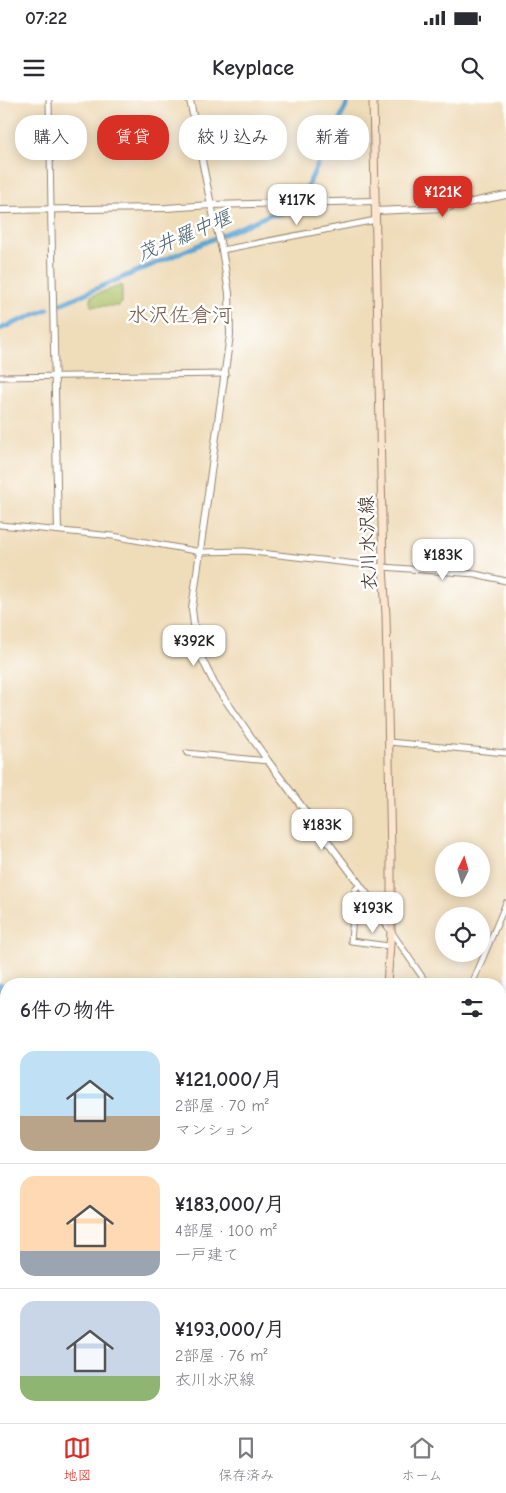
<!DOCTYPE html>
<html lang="ja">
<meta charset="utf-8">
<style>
body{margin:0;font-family:"Comic Neue","Klee One",sans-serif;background:#f2f2f3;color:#2b2b33;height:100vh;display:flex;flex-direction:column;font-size:19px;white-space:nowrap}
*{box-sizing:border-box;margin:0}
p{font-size:16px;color:#7c7c81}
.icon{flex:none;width:28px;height:28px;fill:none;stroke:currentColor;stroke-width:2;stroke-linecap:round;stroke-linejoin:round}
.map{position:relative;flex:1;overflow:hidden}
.side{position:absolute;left:0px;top:878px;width:506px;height:446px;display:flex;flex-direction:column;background:#fff;border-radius:20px 20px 0 0;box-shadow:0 2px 12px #0003}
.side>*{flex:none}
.guide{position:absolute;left:15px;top:15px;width:476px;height:45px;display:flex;gap:10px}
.needle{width:32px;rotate:5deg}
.fabs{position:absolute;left:435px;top:742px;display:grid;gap:10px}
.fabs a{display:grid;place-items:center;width:55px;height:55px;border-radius:50%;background:#fff;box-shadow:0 2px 12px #0003;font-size:25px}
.price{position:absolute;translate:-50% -42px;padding:0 11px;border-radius:10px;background:#fff;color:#222;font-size:16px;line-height:32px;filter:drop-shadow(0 1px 2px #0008)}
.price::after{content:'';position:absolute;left:50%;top:30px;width:15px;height:11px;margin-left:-8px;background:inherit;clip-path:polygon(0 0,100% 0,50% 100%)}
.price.selected{background:#d93025;color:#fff}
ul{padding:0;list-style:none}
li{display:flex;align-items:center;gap:15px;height:125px;padding:0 20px}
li+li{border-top:1px solid #e1e1e2}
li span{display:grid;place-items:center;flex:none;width:140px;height:100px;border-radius:15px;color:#555}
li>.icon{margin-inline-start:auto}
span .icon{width:60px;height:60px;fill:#fffc;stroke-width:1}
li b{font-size:21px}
h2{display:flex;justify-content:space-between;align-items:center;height:60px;padding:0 20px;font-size:21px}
.pill{padding:0 18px;border-radius:20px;background:#fff;box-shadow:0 2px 12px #0003;font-size:18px;line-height:45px}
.pill.selected{background:#d93025;color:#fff}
.status{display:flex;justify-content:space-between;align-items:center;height:35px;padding:0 25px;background:#fff;direction:ltr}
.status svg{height:14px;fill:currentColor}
header{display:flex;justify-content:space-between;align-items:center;height:65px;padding:0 20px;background:#fff;font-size:22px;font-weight:700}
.tabs{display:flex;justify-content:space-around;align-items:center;height:70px;border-top:1px solid #e1e1e2;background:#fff;font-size:14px;color:#7c7c81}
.tabs a{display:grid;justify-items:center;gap:2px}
.tabs .selected{color:#d93025}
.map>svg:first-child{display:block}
.green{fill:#a9bf63;stroke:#727440}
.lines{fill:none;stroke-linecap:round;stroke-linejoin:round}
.canal{stroke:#59a3d1;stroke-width:5}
.river{stroke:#59a3d1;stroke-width:9}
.minor-casing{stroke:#95836c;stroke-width:7}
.tertiary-casing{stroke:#95836c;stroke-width:8}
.secondary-casing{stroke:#95836c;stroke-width:9}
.minor{stroke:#fff;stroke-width:5}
.tertiary{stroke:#fff;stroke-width:6}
.secondary{stroke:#fce5cf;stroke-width:7}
.labels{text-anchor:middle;stroke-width:5;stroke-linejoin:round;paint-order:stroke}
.street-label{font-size:19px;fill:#3b2a1e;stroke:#fff}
.water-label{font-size:20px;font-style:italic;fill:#48606f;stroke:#fff}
.quarter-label{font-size:21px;fill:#745442;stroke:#fff}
</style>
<div class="status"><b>07:22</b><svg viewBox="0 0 49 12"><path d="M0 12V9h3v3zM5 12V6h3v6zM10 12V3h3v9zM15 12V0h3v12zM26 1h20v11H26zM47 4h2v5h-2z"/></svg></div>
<header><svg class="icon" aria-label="menu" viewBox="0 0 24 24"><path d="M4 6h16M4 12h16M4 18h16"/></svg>Keyplace<svg class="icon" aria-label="search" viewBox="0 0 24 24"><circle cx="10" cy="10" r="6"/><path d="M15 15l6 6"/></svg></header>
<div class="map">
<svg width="506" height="1323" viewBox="0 0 506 1323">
<rect width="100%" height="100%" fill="#fff"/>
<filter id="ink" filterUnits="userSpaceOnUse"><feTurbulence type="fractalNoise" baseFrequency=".02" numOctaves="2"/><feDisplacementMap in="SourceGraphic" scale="10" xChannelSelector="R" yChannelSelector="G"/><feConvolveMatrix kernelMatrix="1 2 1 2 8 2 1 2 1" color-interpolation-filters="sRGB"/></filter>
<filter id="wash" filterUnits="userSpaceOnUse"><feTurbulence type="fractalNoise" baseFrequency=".0096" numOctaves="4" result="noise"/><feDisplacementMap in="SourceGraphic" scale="20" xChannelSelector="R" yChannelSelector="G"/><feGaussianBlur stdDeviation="1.12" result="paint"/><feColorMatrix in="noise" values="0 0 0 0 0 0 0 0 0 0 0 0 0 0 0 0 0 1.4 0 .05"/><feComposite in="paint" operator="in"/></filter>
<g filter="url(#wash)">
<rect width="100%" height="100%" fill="#efdcb9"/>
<path class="green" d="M 122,185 L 122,203 L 119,206 L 91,206 L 91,196 Z"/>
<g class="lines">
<g class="canal">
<path d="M 58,205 L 269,115 L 286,113 L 291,109 L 306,89 L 349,0"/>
<path d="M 0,229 L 48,209"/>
</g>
<g class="river">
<path d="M 0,887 L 6,890"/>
<path d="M 500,1121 L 506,1124"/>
</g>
</g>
</g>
<g filter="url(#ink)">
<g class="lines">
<g class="minor-casing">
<g id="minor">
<path d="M 49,0 L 51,108"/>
<path d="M 222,150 L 376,120"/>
<path d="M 0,277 L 226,274"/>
<path d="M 0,425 L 113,436 L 201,452 L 244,451 L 383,467 L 475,474 L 506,481"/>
<path d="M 389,642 L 506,653"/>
<path d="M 187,653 L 268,661"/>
<path d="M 360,785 L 355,790 L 351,841 L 389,846"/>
<path d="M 391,831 L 427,884"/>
<path d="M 472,884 L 506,803"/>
<path d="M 500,984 L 506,983"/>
<path d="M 0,1140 L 6,1141"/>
<path d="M 500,1156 L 506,1159"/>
<path d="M 500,1244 L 506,1253"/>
<path d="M 500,1277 L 506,1277"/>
<path d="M 350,1323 L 350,1318"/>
</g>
</g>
<g class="tertiary-casing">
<g id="tertiary">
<path d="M 190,0 L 211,105 L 222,150 L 229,193 L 230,235 L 192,509 L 197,549 L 215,585 L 268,661 L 366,793 L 391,831"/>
<path d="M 51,108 L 58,430"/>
<path d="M 0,110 L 166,108 L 211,105 L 375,101"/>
<path d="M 376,111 L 443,108 L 506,95"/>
<path d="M 500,955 L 506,957"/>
<path d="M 0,969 L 6,971"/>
</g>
</g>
<g class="secondary-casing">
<g id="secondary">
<path d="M 373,0 L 383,467 L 386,515 L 391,756 L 391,831 L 387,884"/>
<path d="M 231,1323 L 234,1318"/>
</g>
</g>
<use href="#minor" class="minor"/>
<use href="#tertiary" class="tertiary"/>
<use href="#secondary" class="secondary"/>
</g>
</g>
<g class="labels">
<g class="street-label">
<text transform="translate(367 443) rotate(-92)" y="7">衣川水沢線</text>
</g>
<g class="water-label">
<text transform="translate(184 135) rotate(-23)" y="7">茂井羅中堰</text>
</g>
<g class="quarter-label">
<text x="180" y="222">水沢佐倉河</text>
</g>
</g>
</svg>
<div class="fabs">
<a><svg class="needle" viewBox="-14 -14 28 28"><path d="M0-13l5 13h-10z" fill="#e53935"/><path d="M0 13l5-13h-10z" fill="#7c7c81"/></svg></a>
<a><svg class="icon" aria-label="locate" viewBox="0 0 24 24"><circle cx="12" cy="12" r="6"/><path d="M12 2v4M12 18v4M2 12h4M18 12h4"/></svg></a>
</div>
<b class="price selected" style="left:443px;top:118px">¥121K</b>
<b class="price" style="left:297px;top:126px">¥117K</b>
<b class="price" style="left:443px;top:481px">¥183K</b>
<b class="price" style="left:194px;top:567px">¥392K</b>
<b class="price" style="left:322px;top:751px">¥183K</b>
<b class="price" style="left:373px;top:834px">¥193K</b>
<div class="guide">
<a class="pill">購入</a>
<a class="pill selected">賃貸</a>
<a class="pill">絞り込み</a>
<a class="pill">新着</a>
</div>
<section class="side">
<h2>6件の物件<svg class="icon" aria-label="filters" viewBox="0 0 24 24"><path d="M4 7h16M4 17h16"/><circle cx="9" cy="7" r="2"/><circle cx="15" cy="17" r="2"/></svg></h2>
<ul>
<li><span style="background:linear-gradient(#bfe0f5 65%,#b9a48a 0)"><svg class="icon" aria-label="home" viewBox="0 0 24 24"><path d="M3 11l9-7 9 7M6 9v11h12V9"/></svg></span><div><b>¥121,000/月</b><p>2部屋 · 70 m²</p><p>マンション</p></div></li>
<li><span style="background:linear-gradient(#ffd9b3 75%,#9aa5b1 0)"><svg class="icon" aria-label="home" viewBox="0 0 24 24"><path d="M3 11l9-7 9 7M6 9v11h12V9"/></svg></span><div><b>¥183,000/月</b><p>4部屋 · 100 m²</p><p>一戸建て</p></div></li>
<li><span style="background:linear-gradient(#c9d6e8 75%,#8fb573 0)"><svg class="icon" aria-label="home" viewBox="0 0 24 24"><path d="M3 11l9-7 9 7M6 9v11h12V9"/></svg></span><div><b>¥193,000/月</b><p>2部屋 · 76 m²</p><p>衣川水沢線</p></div></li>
</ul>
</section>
</div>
<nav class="tabs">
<a class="selected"><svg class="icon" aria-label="map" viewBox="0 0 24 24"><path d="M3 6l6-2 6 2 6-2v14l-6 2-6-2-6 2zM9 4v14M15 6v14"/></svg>地図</a>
<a><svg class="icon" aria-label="saved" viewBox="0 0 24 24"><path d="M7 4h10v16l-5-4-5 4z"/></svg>保存済み</a>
<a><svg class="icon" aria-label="home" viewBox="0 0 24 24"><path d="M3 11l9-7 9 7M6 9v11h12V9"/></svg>ホーム</a>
</nav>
